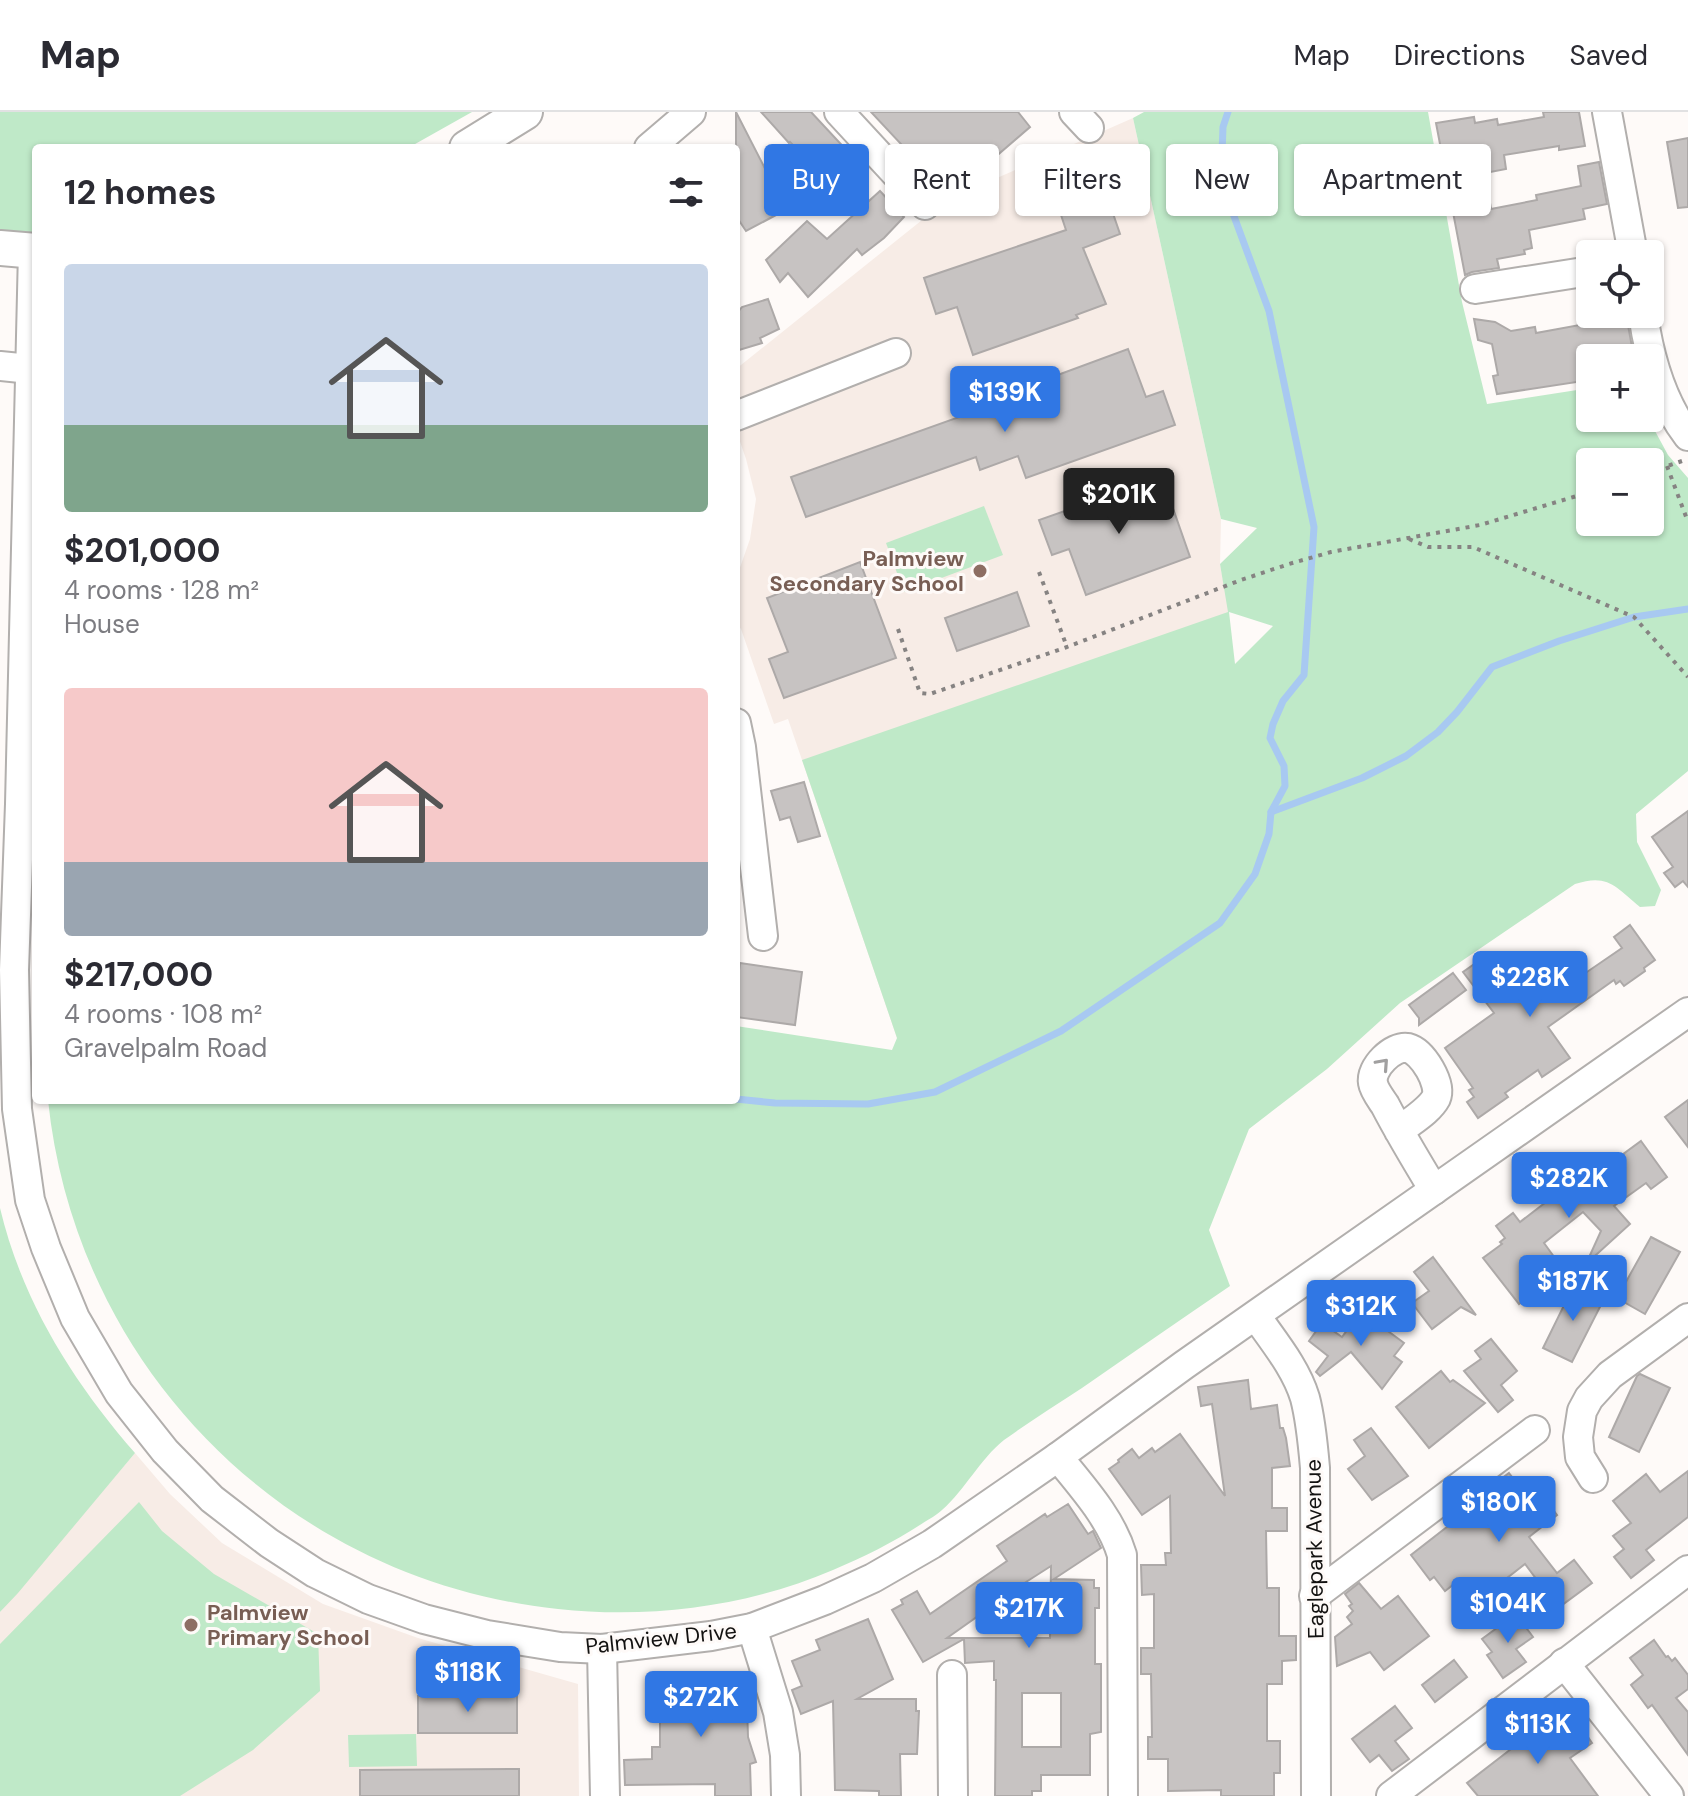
<!DOCTYPE html>
<meta charset="utf-8">
<style>
body{margin:0;font-family:"DM Sans",sans-serif;background:#f2f2f3;color:#2b2b33;height:100vh;display:flex;flex-direction:column;font-size:30px;white-space:nowrap}
*{box-sizing:border-box;margin:0}
p{font-size:26px;color:#7c7c81}
.icon{flex:none;width:44px;height:44px;fill:none;stroke:currentColor;stroke-width:2;stroke-linecap:round;stroke-linejoin:round}
.map{position:relative;flex:1;overflow:hidden}
.details{position:absolute;left:32px;top:32px;width:708px;height:960px;display:flex;flex-direction:column;background:#fff;border-radius:8px;box-shadow:0 2px 6px #0004}
.details>*{flex:none}
.top-card{position:absolute;left:764px;top:32px;width:760px;height:72px;display:flex;gap:16px}
.buttons{position:absolute;left:1576px;top:128px;display:grid;gap:16px}
.buttons a{display:grid;place-items:center;width:88px;height:88px;border-radius:8px;background:#fff;box-shadow:0 2px 6px #0004;font-size:40px}
.price{position:absolute;translate:-50% -68px;padding:0 18px;border-radius:8px;background:#3077e4;color:#fff;font-size:26px;line-height:52px;filter:drop-shadow(0 2px 4px #0008)}
.price::after{content:'';position:absolute;left:50%;top:48px;width:24px;height:18px;margin-left:-12px;background:inherit;clip-path:polygon(0 0,100% 0,50% 100%)}
.price.on{background:#222;color:#fff}
ul{padding:0;list-style:none}
li{display:grid;align-content:center;gap:16px;height:424px;padding:0 32px}
li span{display:grid;place-items:center;height:248px;border-radius:8px;color:#555}
li>.icon{margin-inline-start:auto}
span .icon{width:144px;height:144px;fill:#fffc;stroke-width:1}
li b{font-size:34px}
h2{display:flex;justify-content:space-between;align-items:center;height:96px;padding:0 32px;font-size:34px}
.tag{padding:0 28px;border-radius:8px;background:#fff;box-shadow:0 2px 6px #0004;font-size:28px;line-height:72px}
.tag.on{background:#3077e4;color:#fff}
header{display:flex;align-items:center;gap:48px;box-sizing:border-box;height:112px;padding:0 40px;background:#fff;border-bottom:2px solid #e1e1e2}
header strong{font-size:38px}
nav{display:flex;gap:44px;margin-inline-start:auto;font-size:28px}
.map>svg:first-child{display:block}
.built{fill:#f7ece6}
.green{fill:#bfe9c8;fill-rule:evenodd}
.lines{fill:none;stroke-linecap:round;stroke-linejoin:round}
.stream{stroke:#a8c9f1;stroke-width:7}
.building{fill:#c7c3c2;stroke:#ada9a8;stroke-width:2;fill-rule:evenodd}
.minor-casing{stroke:#b2afad;stroke-width:32}
.major-casing{stroke:#b2afad;stroke-width:38}
.path{stroke:#868382;stroke-width:4;stroke-dasharray:4 6;stroke-linecap:butt}
.minor{stroke:#fff;stroke-width:28}
.major{stroke:#fff;stroke-width:34}
.oneway{stroke:#a1a0a0}
.education-dot{fill:#8d6e63;stroke:#fefaf8;stroke-width:3}
.labels{text-anchor:middle;stroke-width:6;stroke-linejoin:round;paint-order:stroke}
.education-label{font-size:22px;font-weight:bold;fill:#785e54;stroke:#fefaf8;text-anchor:end}
.street-label{font-size:22px;fill:#131211;stroke:#fefaf8}
</style>
<header>
<strong>Map</strong>
<nav><a>Map</a><a>Directions</a><a>Saved</a></nav>
</header>
<div class="map">
<svg width="1688" height="1684" viewBox="0 0 1688 1684">
<rect width="100%" height="100%" fill="#fefaf8"/>
<g class="built">
<path d="M 1133,6 L 1221,407 L 1220,452 L 1229,500 L 897,926 L 788,607 L 774,612 L 741,517 L 736,511 L 736,467 L 750,427 L 756,387 L 746,347 L 736,318 L 736,257 L 947,88 Z"/>
<path d="M 135,1341 L 170,1382 L 222,1431 L 323,1492 L 418,1526 L 578,1572 L 579,1684 L 0,1684 L 0,1500 Z"/>
</g>
<g class="green">
<path d="M 0,0 L 472,0 L 408,36 L 36,36 L 36,121 L 0,119 Z"/>
<path d="M 1144,0 L 1428,0 L 1462,190 L 1487,292 L 1590,276 L 1590,306 L 1648,306 L 1668,343 L 1688,366 L 1688,659 L 1636,702 L 1637,730 L 1661,778 L 1655,794 L 1640,795 C 1616,775 1608,761 1575,772 L 1400,891 L 1327,957 L 1249,1017 L 1209,1118 L 1230,1174 C 1180,1208 1131,1242 1082,1276 C 1056,1293 1029,1310 1004,1328 C 980,1347 965,1378 942,1398 C 937,1403 929,1407 923,1411 C 894,1430 864,1445 833,1458 C 747,1495 650,1507 558,1497 C 288,1469 76,1257 48,988 L 736,988 L 736,914 L 892,938 L 897,926 L 802,648 L 1228,500 L 1220,452 L 1257,416 L 1221,407 L 1133,6 ZM 1590,350 L 1650,350 L 1650,410 L 1590,410 ZM 1229,500 L 1273,514 L 1235,552 Z"/>
<path d="M 984,394 L 1003,443 L 904,480 L 886,431 Z"/>
<path d="M 0,1096 C 22,1189 73,1270 135,1341 L 18,1481 L 0,1500 Z"/>
<path d="M 139,1390 L 162,1419 L 214,1462 L 318,1522 L 320,1579 L 253,1638 L 180,1684 L 0,1684 L 0,1532 Z"/>
<path d="M 416,1622 L 417,1654 L 349,1655 L 348,1623 Z"/>
</g>
<g class="lines">
<g class="stream">
<path d="M 1271,700 L 1362,666 L 1406,644 L 1438,620 L 1457,600 L 1492,555 L 1559,529 L 1634,505 L 1688,497"/>
<path d="M 736,987 L 775,991 L 868,992 L 935,980 L 1061,919 L 1220,811 L 1255,762 L 1269,722 L 1271,700 L 1285,674 L 1284,654 L 1270,626 L 1273,612 L 1283,589 L 1304,563 L 1314,415 L 1269,199 L 1221,69 L 1223,15 L 1228,0"/>
</g>
</g>
<g class="building">
<path d="M 736,0 L 776,78 L 769,81 L 778,102 L 746,119 L 736,104 Z"/>
<path d="M 761,0 L 811,0 L 851,43 L 831,62 L 819,50 L 814,55 L 790,30 L 789,31 Z"/>
<path d="M 871,0 L 1018,0 L 1030,15 L 965,71 L 943,47 L 937,51 L 925,37 L 914,46 Z"/>
<path d="M 1543,0 L 1579,0 L 1585,34 L 1559,38 L 1559,34 L 1504,43 L 1506,57 L 1485,61 L 1491,97 L 1537,88 L 1536,83 L 1581,74 L 1578,54 L 1599,50 L 1607,92 L 1583,97 L 1585,107 L 1529,118 L 1532,136 L 1524,138 L 1525,142 L 1497,147 L 1499,156 L 1472,160 L 1465,163 L 1436,11 L 1474,5 L 1475,11 L 1497,7 L 1498,13 L 1544,5 Z"/>
<path d="M 1688,26 L 1688,95 L 1678,96 L 1667,30 Z"/>
<path d="M 880,79 L 904,105 L 884,126 L 862,143 L 857,137 L 808,185 L 788,161 L 780,170 L 766,148 L 807,109 L 827,127 Z"/>
<path d="M 1107,84 L 1120,122 L 1083,136 L 1106,192 L 1076,203 L 1078,206 L 973,243 L 957,195 L 936,202 L 924,166 L 1066,118 L 1060,100 Z"/>
<path d="M 768,187 L 779,217 L 760,226 L 762,231 L 736,239 L 736,202 L 742,195 Z"/>
<path d="M 1579,202 L 1626,202 L 1634,246 L 1590,246 L 1590,268 L 1497,282 L 1493,264 L 1498,263 L 1492,232 L 1478,228 L 1474,207 L 1495,210 L 1511,219 L 1535,215 L 1536,221 L 1580,213 Z"/>
<path d="M 1128,237 L 1146,285 L 1163,279 L 1175,313 L 1026,366 L 1018,344 L 980,358 L 976,345 L 806,405 L 791,365 L 965,303 L 963,298 Z"/>
<path d="M 1162,365 L 1190,445 L 1086,483 L 1069,437 L 1052,443 L 1039,408 Z"/>
<path d="M 860,450 L 896,546 L 784,586 L 769,547 L 788,540 L 767,486 Z"/>
<path d="M 1017,480 L 1029,514 L 957,539 L 945,506 Z"/>
<path d="M 804,670 L 820,724 L 798,730 L 790,705 L 780,708 L 771,679 Z"/>
<path d="M 1688,699 L 1688,775 L 1683,769 L 1675,775 L 1664,761 L 1673,755 L 1652,725 Z"/>
<path d="M 1630,813 L 1655,848 L 1644,856 L 1645,859 L 1624,874 L 1620,869 L 1616,872 L 1614,868 L 1548,915 L 1570,946 L 1542,965 L 1538,958 L 1505,981 L 1508,985 L 1478,1006 L 1467,990 L 1474,985 L 1469,978 L 1473,976 L 1445,936 L 1494,901 L 1463,860 L 1490,841 L 1496,850 L 1508,842 L 1535,880 L 1579,849 L 1587,860 L 1622,836 L 1614,825 Z"/>
<path d="M 740,851 L 802,860 L 795,913 L 736,905 L 736,880 Z"/>
<path d="M 1453,861 L 1466,878 L 1419,913 L 1419,906 L 1409,893 Z"/>
<path d="M 1688,988 L 1688,1035 L 1665,1005 Z"/>
<path d="M 1641,1029 L 1667,1065 L 1651,1077 L 1646,1071 L 1614,1094 L 1630,1112 L 1586,1152 L 1601,1119 L 1583,1100 L 1544,1131 L 1560,1153 L 1550,1161 L 1556,1164 L 1519,1192 L 1483,1146 L 1502,1132 L 1500,1130 L 1505,1126 L 1496,1114 L 1513,1101 L 1520,1110 L 1559,1080 L 1553,1073 L 1574,1056 L 1585,1070 Z"/>
<path d="M 1651,1125 L 1680,1140 L 1645,1202 L 1617,1186 Z"/>
<path d="M 1433,1145 L 1476,1203 L 1461,1195 L 1432,1217 L 1412,1191 L 1429,1179 L 1414,1160 Z"/>
<path d="M 1574,1173 L 1604,1187 L 1572,1250 L 1543,1236 Z"/>
<path d="M 1359,1202 L 1370,1211 L 1373,1208 L 1404,1231 L 1394,1244 L 1402,1250 L 1382,1277 L 1351,1240 L 1320,1264 L 1316,1260 L 1328,1244 L 1309,1229 L 1322,1211 L 1342,1225 Z"/>
<path d="M 1491,1227 L 1517,1259 L 1501,1273 L 1513,1288 L 1498,1300 L 1464,1259 L 1481,1247 L 1475,1239 Z"/>
<path d="M 1441,1259 L 1450,1270 L 1453,1268 L 1485,1291 L 1429,1336 L 1396,1295 Z"/>
<path d="M 1640,1262 L 1670,1276 L 1639,1340 L 1609,1325 L 1637,1264 Z"/>
<path d="M 1248,1268 L 1251,1297 L 1277,1293 L 1280,1316 L 1283,1316 L 1286,1326 L 1290,1354 L 1272,1356 L 1272,1396 L 1287,1396 L 1287,1419 L 1266,1419 L 1267,1476 L 1279,1476 L 1279,1524 L 1296,1524 L 1296,1548 L 1282,1549 L 1282,1572 L 1267,1572 L 1267,1629 L 1280,1629 L 1280,1661 L 1274,1661 L 1274,1684 L 1221,1684 L 1221,1678 L 1168,1679 L 1168,1647 L 1148,1647 L 1148,1625 L 1152,1625 L 1151,1562 L 1141,1562 L 1141,1536 L 1154,1536 L 1154,1482 L 1142,1483 L 1141,1453 L 1166,1453 L 1165,1441 L 1171,1441 L 1170,1384 L 1142,1403 L 1109,1357 L 1119,1350 L 1118,1348 L 1132,1337 L 1139,1346 L 1152,1336 L 1155,1340 L 1180,1322 L 1225,1384 L 1212,1292 L 1201,1294 L 1198,1275 Z"/>
<path d="M 1371,1316 L 1408,1364 L 1372,1388 L 1348,1357 L 1365,1344 L 1354,1328 Z"/>
<path d="M 1688,1359 L 1688,1405 L 1646,1438 L 1654,1448 L 1631,1466 L 1614,1445 L 1624,1437 L 1613,1424 L 1631,1411 L 1613,1389 L 1646,1362 L 1660,1380 Z"/>
<path d="M 1509,1361 L 1523,1379 L 1539,1367 L 1552,1384 L 1546,1388 L 1557,1403 L 1529,1425 L 1557,1461 L 1574,1448 L 1592,1471 L 1558,1496 L 1525,1452 L 1480,1487 L 1466,1468 L 1457,1475 L 1454,1472 L 1445,1479 L 1434,1465 L 1430,1468 L 1411,1443 L 1461,1404 L 1458,1400 Z"/>
<path d="M 1068,1392 L 1088,1422 L 1093,1419 L 1101,1436 L 1054,1467 L 1094,1468 L 1094,1476 L 1099,1476 L 1099,1496 L 1095,1496 L 1095,1552 L 1101,1552 L 1101,1620 L 1090,1622 L 1090,1663 L 1041,1663 L 1041,1679 L 1032,1679 L 1032,1684 L 995,1684 L 996,1568 L 994,1568 L 994,1549 L 965,1551 L 964,1527 L 923,1550 L 892,1498 L 903,1492 L 901,1488 L 917,1479 L 930,1502 L 1007,1449 L 997,1434 L 1045,1402 L 1047,1405 ZM 1051,1454 L 1050,1526 L 947,1526 L 1026,1470 ZM 1022,1581 L 1061,1581 L 1061,1635 L 1022,1635 Z"/>
<path d="M 1359,1471 L 1381,1497 L 1398,1484 L 1429,1524 L 1384,1558 L 1370,1540 L 1337,1554 L 1335,1525 L 1352,1512 L 1347,1505 L 1353,1499 L 1349,1494 L 1352,1492 L 1345,1482 Z"/>
<path d="M 1516,1502 L 1533,1525 L 1516,1537 L 1526,1550 L 1503,1566 L 1487,1543 L 1492,1540 L 1482,1527 Z"/>
<path d="M 868,1507 L 893,1567 L 857,1587 L 916,1587 L 916,1599 L 919,1599 L 917,1642 L 900,1642 L 901,1684 L 879,1684 L 879,1679 L 835,1678 L 833,1589 L 801,1602 L 792,1578 L 802,1574 L 792,1549 L 820,1538 L 816,1528 Z"/>
<path d="M 1654,1528 L 1666,1545 L 1668,1544 L 1672,1549 L 1675,1546 L 1688,1563 L 1688,1577 L 1676,1586 L 1688,1600 L 1688,1643 L 1652,1593 L 1648,1596 L 1631,1573 L 1643,1563 L 1630,1546 Z"/>
<path d="M 1454,1548 L 1467,1565 L 1435,1590 L 1422,1573 Z"/>
<path d="M 712,1561 L 746,1561 L 748,1625 L 756,1650 L 750,1652 L 751,1684 L 715,1684 L 715,1672 L 625,1673 L 624,1648 L 652,1647 L 652,1635 L 660,1635 L 660,1587 L 663,1587 L 663,1575 L 704,1575 L 704,1564 L 712,1564 Z"/>
<rect x="418" y="1584" width="99" height="37"/>
<path d="M 1395,1594 L 1412,1616 L 1395,1629 L 1409,1647 L 1392,1659 L 1379,1643 L 1370,1650 L 1352,1627 Z"/>
<path d="M 1554,1604 L 1567,1621 L 1579,1612 L 1592,1631 L 1570,1646 L 1598,1684 L 1478,1684 L 1467,1671 Z"/>
<path d="M 519,1657 L 519,1684 L 360,1684 L 360,1658 Z"/>
</g>
<g class="lines">
<g class="minor-casing">
<g id="minor">
<path d="M 839,0 L 925,93"/>
<path d="M 1074,0 L 1089,16"/>
<path d="M 1607,0 L 1633,142"/>
<path d="M 649,36 L 691,0"/>
<path d="M 33,139 L 20,692 L 14,858 L 17,997 L 30,1088 L 46,1136 L 75,1206 L 119,1281 L 165,1339 L 212,1387 L 269,1431 L 315,1461 L 368,1487 L 424,1507 L 487,1523 L 560,1535 L 602,1537 L 711,1524 L 752,1516 L 825,1488 L 873,1466 L 932,1432 L 1058,1345 L 1184,1253 L 1688,900"/>
<path d="M 1475,177 L 1590,159"/>
<path d="M 1643,202 C 1649,244 1661,289 1688,324"/>
<path d="M 0,254 L 30,257"/>
<path d="M 736,304 L 896,241"/>
<path d="M 736,611 L 741,635 L 763,824"/>
<path d="M 1399,1019 C 1411,1009 1429,999 1436,986 C 1442,972 1423,940 1408,936 C 1393,933 1370,956 1373,971 C 1374,978 1381,987 1385,993 C 1400,1022 1417,1050 1434,1078"/>
<path d="M 1256,1204 C 1274,1230 1296,1256 1305,1286 C 1311,1309 1313,1333 1315,1356 L 1316,1684"/>
<path d="M 1058,1345 C 1082,1375 1111,1406 1122,1443 L 1123,1684"/>
<path d="M 1593,1366 L 1580,1345 L 1578,1325 L 1582,1299 L 1589,1286 L 1610,1263 L 1688,1206"/>
<path d="M 1314,1484 L 1535,1318"/>
<path d="M 752,1516 L 778,1600 L 785,1643 L 786,1684"/>
<path d="M 602,1537 L 605,1684"/>
<path d="M 1564,1551 L 1669,1684"/>
<path d="M 952,1563 L 953,1684"/>
<path d="M 1391,1684 L 1688,1458"/>
</g>
</g>
<g class="major-casing">
<g id="major">
<path d="M 467,36 L 525,0"/>
<path d="M 0,136 L 36,139"/>
</g>
</g>
<g class="path">
<path d="M 1667,354 L 1688,410"/>
<path d="M 1650,360 L 1682,349"/>
<path d="M 1409,427 L 1428,435 L 1473,435 L 1634,505 L 1688,565"/>
<path d="M 1039,460 L 1067,535"/>
<path d="M 898,517 L 920,581 L 930,582 L 1067,535 L 1241,468 L 1289,452 L 1331,440 L 1480,413 L 1590,380"/>
</g>
<use href="#minor" class="minor"/>
<use href="#major" class="major"/>
</g>
<defs><path id="oneway-chevron" d="M-2-3.5L2.5 0L-2 3.5" fill="none" stroke-width="1.6" stroke-linecap="round" stroke-linejoin="round" transform="scale(2)"/></defs>
<use class="oneway" href="#oneway-chevron" transform="translate(1383 952) rotate(-48)"/>
<g class="education-dot">
<circle cx="980" cy="459" r="8"/>
<circle cx="191" cy="1513" r="8"/>
</g>
<g class="labels">
<g class="education-label">
<text x="964" y="454">Palmview<tspan x="964" dy="25">Secondary School</tspan></text>
<text x="207" y="1508" text-anchor="start">Palmview<tspan x="207" dy="25">Primary School</tspan></text>
</g>
<g class="street-label">
<text transform="translate(1314 1437) rotate(-91)" y="8">Eaglepark Avenue</text>
<text transform="translate(661 1526) rotate(-6)" y="8">Palmview Drive</text>
</g>
</g>
</svg>
<div class="buttons">
<a><svg class="icon" aria-label="locate" viewBox="0 0 24 24"><circle cx="12" cy="12" r="6"/><path d="M12 2v4M12 18v4M2 12h4M18 12h4"/></svg></a>
<a>+</a>
<a>−</a>
</div>
<b class="price" style="left:1005px;top:322px">$139K</b>
<b class="price on" style="left:1119px;top:424px">$201K</b>
<b class="price" style="left:1530px;top:907px">$228K</b>
<b class="price" style="left:1569px;top:1108px">$282K</b>
<b class="price" style="left:1573px;top:1211px">$187K</b>
<b class="price" style="left:1361px;top:1236px">$312K</b>
<b class="price" style="left:1499px;top:1432px">$180K</b>
<b class="price" style="left:1508px;top:1533px">$104K</b>
<b class="price" style="left:1029px;top:1538px">$217K</b>
<b class="price" style="left:468px;top:1602px">$118K</b>
<b class="price" style="left:701px;top:1627px">$272K</b>
<b class="price" style="left:1538px;top:1654px">$113K</b>
<div class="top-card">
<a class="tag on">Buy</a>
<a class="tag">Rent</a>
<a class="tag">Filters</a>
<a class="tag">New</a>
<a class="tag">Apartment</a>
</div>
<section class="details">
<h2>12 homes<svg class="icon" aria-label="filters" viewBox="0 0 24 24"><path d="M4 7h16M4 17h16"/><circle cx="9" cy="7" r="2"/><circle cx="15" cy="17" r="2"/></svg></h2>
<ul>
<li><span style="background:linear-gradient(#c9d6e8 65%,#7fa58c 0)"><svg class="icon" aria-label="home" viewBox="0 0 24 24"><path d="M3 11l9-7 9 7M6 9v11h12V9"/></svg></span><div><b>$201,000</b><p>4 rooms · 128 m²</p><p>House</p></div></li>
<li><span style="background:linear-gradient(#f6c9c9 70%,#9aa5b1 0)"><svg class="icon" aria-label="home" viewBox="0 0 24 24"><path d="M3 11l9-7 9 7M6 9v11h12V9"/></svg></span><div><b>$217,000</b><p>4 rooms · 108 m²</p><p>Gravelpalm Road</p></div></li>
</ul>
</section>
</div>
